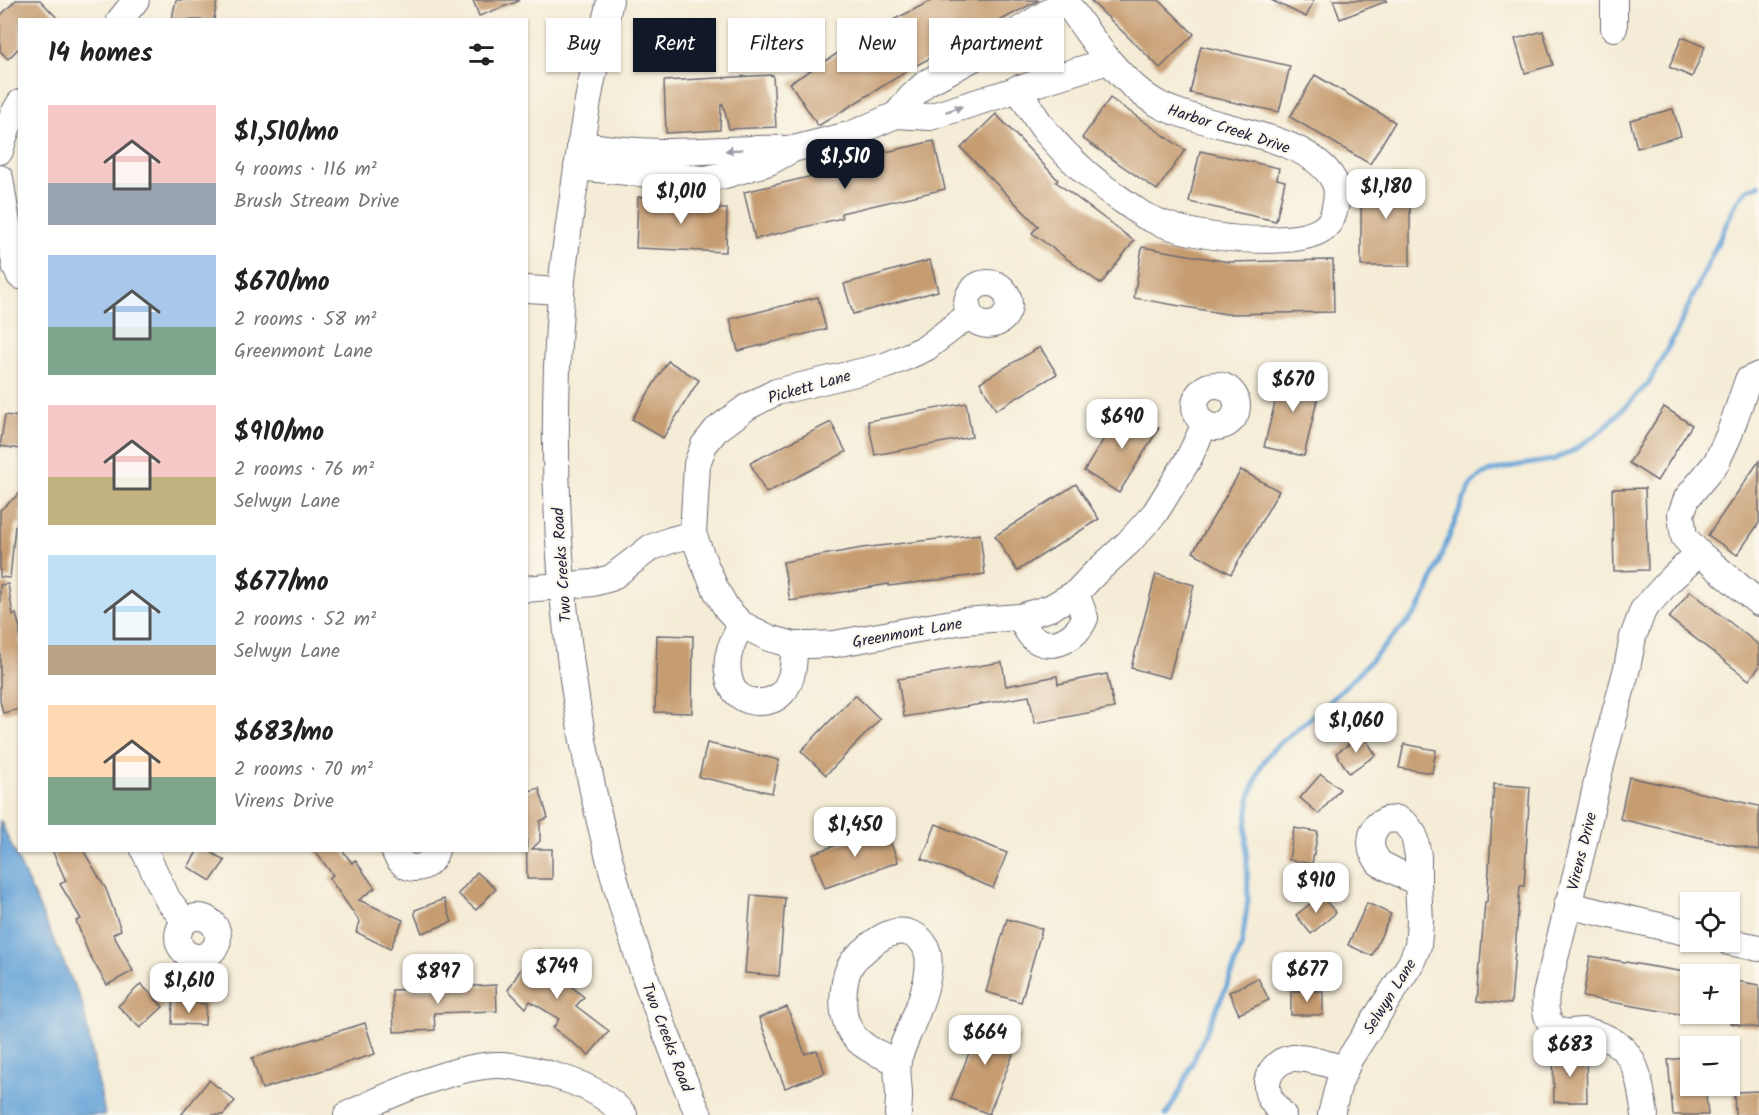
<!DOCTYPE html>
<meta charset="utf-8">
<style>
body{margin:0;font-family:Kalam,sans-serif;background:#f6f6f6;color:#222;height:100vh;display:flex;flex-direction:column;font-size:22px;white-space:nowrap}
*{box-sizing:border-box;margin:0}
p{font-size:20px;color:#767676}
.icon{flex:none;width:33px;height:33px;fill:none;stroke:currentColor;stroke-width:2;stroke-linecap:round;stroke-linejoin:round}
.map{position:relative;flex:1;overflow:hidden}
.panel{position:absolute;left:18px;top:18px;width:510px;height:834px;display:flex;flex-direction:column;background:#fff;border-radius:0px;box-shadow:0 2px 4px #0004}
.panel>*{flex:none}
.guide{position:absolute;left:546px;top:18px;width:570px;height:54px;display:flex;gap:12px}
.controls{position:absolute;left:1680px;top:892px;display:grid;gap:12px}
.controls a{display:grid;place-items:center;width:60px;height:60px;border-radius:0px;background:#fff;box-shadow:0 2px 4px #0004;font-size:30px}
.price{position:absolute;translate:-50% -51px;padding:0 14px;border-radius:12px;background:#fff;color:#222;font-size:20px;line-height:39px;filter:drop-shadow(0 2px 3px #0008)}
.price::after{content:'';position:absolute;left:50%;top:36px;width:18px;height:14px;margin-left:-9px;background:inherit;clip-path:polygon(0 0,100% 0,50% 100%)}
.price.selected{background:#111827;color:#fff}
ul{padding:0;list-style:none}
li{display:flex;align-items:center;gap:18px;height:150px;padding:0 30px}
li span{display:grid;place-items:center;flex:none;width:168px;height:120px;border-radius:0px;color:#555}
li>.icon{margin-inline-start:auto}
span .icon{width:72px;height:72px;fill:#fffc;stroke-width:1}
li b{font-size:26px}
h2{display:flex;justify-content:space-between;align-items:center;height:72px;padding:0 30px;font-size:26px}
.pill{padding:0 21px;border-radius:0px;background:#fff;box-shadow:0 2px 4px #0004;font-size:21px;line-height:54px}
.pill.selected{background:#111827;color:#fff}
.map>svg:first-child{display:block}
.water{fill:#65a3d7;stroke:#446289;stroke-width:1.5}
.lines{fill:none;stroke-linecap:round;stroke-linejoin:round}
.stream{stroke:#65a3d7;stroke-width:5}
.building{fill:#c69c71}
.minor-casing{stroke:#6c6971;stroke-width:28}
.minor{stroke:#fff;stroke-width:26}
.oneway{fill:#9c9ca7}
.labels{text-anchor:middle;stroke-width:4.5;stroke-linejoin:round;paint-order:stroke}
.street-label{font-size:16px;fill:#22223b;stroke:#fbf7ec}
</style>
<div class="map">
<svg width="1759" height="1115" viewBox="0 0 1759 1115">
<rect width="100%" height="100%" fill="#fbf7ec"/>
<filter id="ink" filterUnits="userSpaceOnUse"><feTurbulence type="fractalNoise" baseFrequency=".0167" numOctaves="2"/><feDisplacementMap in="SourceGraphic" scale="12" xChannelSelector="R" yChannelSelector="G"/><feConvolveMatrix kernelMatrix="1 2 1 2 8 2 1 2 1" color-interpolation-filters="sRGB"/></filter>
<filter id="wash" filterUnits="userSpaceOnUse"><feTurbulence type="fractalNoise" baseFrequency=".008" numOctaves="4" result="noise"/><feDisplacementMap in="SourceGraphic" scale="24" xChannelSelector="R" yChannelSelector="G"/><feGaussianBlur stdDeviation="1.35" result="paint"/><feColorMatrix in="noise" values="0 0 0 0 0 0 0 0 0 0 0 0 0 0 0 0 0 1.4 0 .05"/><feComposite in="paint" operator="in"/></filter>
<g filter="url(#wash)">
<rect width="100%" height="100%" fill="#f4ecd6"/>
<path class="water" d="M 0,820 L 82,1003 L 105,1115 L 0,1115 Z"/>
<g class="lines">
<path class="stream" d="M 1166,1115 L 1179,1093 L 1229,981 L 1242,944 L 1248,899 L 1246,827 L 1250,796 L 1261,766 L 1272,750 L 1320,710 L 1354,678 L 1417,612 L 1428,591 L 1463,501 L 1471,485 L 1479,477 L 1489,472 L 1514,466 L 1553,460 L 1574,450 L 1601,431 L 1648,384 L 1676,333 L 1737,201 L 1747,189 L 1759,185"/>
</g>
<g id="blocks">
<g class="building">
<path d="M 16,0 L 40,0 L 59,20 L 20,20 L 20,47 L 8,59 L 0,51 L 0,16 Z"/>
<path d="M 176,0 L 217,0 L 214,20 L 181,20 L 172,18 Z"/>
<path d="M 473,0 L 519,0 L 519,1 L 479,16 Z"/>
<path d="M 933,0 L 1039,0 L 917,65 L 818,126 L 790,83 L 883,25 Z"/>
<path d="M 1090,0 L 1159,0 L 1194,34 L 1160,68 Z"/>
<path d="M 1271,0 L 1314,0 L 1306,17 Z"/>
<path d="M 1333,0 L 1387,0 L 1387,1 L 1340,19 Z"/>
<path d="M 1543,31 L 1553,65 L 1525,73 L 1515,39 Z"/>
<path d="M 1682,37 L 1705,47 L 1692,77 L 1669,67 Z"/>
<path d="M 1201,46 L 1290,66 L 1279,112 L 1190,93 Z"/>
<path d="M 773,75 L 776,127 L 729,129 L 723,104 L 721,105 L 720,130 L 666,133 L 664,81 Z"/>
<path d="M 1315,75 L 1395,122 L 1370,164 L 1290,117 Z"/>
<path d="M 1110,98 L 1185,150 L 1157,190 L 1082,138 Z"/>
<path d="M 1673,109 L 1681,136 L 1637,148 L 1630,120 Z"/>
<path d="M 996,114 L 1058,180 L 1056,182 L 1134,241 L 1101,284 L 1032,233 L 1038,226 L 961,148 Z"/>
<path d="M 934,141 L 945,189 L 841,213 L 842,218 L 755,239 L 744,192 L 847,168 L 846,161 Z"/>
<path d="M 1200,151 L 1279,168 L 1277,179 L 1285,181 L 1276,221 L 1189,202 Z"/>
<rect x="1361" y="175" width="49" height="91"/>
<path d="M 638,197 L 718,201 L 718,209 L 727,209 L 726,252 L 636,248 Z"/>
<path d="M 1142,247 L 1229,262 L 1333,260 L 1334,312 L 1226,314 L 1134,298 Z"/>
<path d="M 930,260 L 938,291 L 853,314 L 844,284 Z"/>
<path d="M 818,297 L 826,329 L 738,351 L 730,319 Z"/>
<path d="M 1040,347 L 1057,374 L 996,410 L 980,382 Z"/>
<path d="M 668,361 L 699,380 L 663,438 L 632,419 Z"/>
<path d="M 1283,370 L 1322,379 L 1304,456 L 1264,447 Z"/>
<path d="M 966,403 L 972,437 L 875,455 L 868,421 Z"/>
<path d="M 1124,406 L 1159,428 L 1119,493 L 1084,471 Z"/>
<path d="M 1664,407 L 1692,425 L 1657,481 L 1629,463 Z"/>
<path d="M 5,415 L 20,417 L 20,449 L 0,446 Z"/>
<path d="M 831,422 L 846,452 L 766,493 L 750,463 Z"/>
<path d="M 1759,461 L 1759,523 L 1737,555 L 1708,535 Z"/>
<path d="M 1241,470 L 1279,491 L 1231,574 L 1193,552 Z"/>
<path d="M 1076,484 L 1099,519 L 1017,571 L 995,536 Z"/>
<path d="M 1645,488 L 1648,570 L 1614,571 L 1612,489 Z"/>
<path d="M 20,493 L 20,522 L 15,526 L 10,578 L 0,577 L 0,510 Z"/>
<path d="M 980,534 L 985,574 L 889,586 L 889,584 L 790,601 L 783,562 L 862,548 Z"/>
<path d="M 1156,574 L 1194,585 L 1169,678 L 1131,668 Z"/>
<path d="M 8,584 L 13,615 L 16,614 L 20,628 L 20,709 L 3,713 L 0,701 L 0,585 Z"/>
<path d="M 1690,591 L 1759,645 L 1759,667 L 1749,680 L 1669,618 Z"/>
<path d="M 657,635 L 693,636 L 692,713 L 655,712 Z"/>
<path d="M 1002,662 L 1006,686 L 1057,676 L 1058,684 L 1107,674 L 1114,708 L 1035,723 L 1029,696 L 904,717 L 898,679 Z"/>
<path d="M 855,695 L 880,719 L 826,775 L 801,751 Z"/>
<path d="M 1363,735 L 1376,755 L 1349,773 L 1336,753 Z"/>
<path d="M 707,743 L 779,760 L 772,793 L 699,777 Z"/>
<path d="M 1404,744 L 1436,750 L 1432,773 L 1399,768 Z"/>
<path d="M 1321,774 L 1340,789 L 1319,814 L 1300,798 Z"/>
<path d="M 1629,777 L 1759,806 L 1759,851 L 1620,819 Z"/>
<path d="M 1494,784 L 1530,787 L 1524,886 L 1520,886 L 1511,1004 L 1477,1001 L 1485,902 L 1487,902 Z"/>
<path d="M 539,788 L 548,818 L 540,821 L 540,841 L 532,849 L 552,849 L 552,879 L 527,879 L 526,792 Z"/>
<path d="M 936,824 L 1007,853 L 993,888 L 922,859 Z"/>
<path d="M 885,827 L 898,862 L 825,888 L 812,854 Z"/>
<path d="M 1294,828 L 1318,832 L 1312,864 L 1289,860 Z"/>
<path d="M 52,850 L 83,850 L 106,889 L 121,930 L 113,934 L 133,971 L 107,985 L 88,952 L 76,921 L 81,919 L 60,884 L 66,881 Z"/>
<path d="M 198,850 L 208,850 L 225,861 L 211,881 L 188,867 Z"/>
<path d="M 314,850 L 342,850 L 352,863 L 355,860 L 375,888 L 359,900 L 403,920 L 390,949 L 356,932 L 360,922 L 329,878 L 333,875 Z"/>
<path d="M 477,872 L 496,889 L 476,910 L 458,894 Z"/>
<path d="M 751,895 L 785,898 L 779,976 L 745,973 Z"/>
<path d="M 1321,895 L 1336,913 L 1311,934 L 1296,915 Z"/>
<path d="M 444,899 L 452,922 L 422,933 L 415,915 L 415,910 Z"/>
<path d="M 1367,903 L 1391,914 L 1372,956 L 1348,945 Z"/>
<path d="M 1007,919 L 1042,929 L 1021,1002 L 986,992 Z"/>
<path d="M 533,949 L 576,978 L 571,986 L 584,997 L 576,1006 L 609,1031 L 589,1055 L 553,1028 L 559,1019 L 530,1001 L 526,1008 L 508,990 Z"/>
<path d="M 1590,956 L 1690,973 L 1690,1016 L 1583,997 Z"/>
<path d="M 1258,978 L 1269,1000 L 1239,1014 L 1229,992 Z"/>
<path d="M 1730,980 L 1759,985 L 1759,1028 L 1730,1023 Z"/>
<path d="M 141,984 L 163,1007 L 140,1028 L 118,1006 Z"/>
<path d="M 496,985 L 497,1011 L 434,1013 L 435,1030 L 394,1032 L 392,990 Z"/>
<rect x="1291" y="991" width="32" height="24"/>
<path d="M 173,1002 L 206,1004 L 205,1025 L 172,1024 Z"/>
<path d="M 787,1007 L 805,1054 L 817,1050 L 825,1073 L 785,1088 L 759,1018 Z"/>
<path d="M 976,1020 L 1020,1037 L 989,1114 L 951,1099 L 969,1053 L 964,1051 Z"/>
<path d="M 365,1023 L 375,1054 L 262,1089 L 252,1058 Z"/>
<path d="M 1553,1053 L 1586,1053 L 1587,1102 L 1554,1102 Z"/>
<path d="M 1690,1057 L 1690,1086 L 1705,1086 L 1708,1115 L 1673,1115 L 1668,1060 Z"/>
<path d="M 209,1080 L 235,1101 L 223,1115 L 181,1115 Z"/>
<path d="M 1759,1091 L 1759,1115 L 1735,1115 L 1734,1092 Z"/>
</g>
</g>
</g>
<g filter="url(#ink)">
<use href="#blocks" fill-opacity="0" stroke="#6c6971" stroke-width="1.5"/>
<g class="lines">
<g class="minor-casing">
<g id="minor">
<path d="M 610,0 C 603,32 595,63 589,95 C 581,138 575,182 569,225 C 566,248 562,271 561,294 C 542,553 574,804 671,1046 C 680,1069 688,1093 699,1115"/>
<path d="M 120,20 L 136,0"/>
<path d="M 1614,28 L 1614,0"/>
<path d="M 1018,88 C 1027,103 1036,120 1048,134 C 1070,160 1097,184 1126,203 C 1132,207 1138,212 1145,216 C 1165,226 1192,233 1214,236 C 1240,240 1305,245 1325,227 C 1331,222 1334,214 1335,207 C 1337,199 1338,189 1334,181 C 1309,133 1208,129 1162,106 C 1122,86 1090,37 1065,0"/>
<path d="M 896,115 L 911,97 L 926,83 L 983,53 L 1066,1"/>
<path d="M 580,145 C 607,148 633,152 660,152 C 702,153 744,147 786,149"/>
<path d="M 0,151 C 4,134 10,119 20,103"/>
<path d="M 577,167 L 689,178 L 706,179 L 725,175 L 769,162 L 793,149 L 852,134 L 896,115 L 930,117 L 1108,61"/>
<path d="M 0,178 L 6,217 L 16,268 L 20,276"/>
<circle cx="988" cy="304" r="21"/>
<path d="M 526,289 L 561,291"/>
<path d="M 969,315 L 926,348 L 906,357 L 885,366 L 776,392 L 747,407 L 716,430 L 704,445 L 697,464 L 693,534 L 705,565 L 716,590 L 727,609 L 741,624 L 769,638 L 794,645 L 811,645 L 834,644 L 963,621 L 1020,617 L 1050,608 L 1076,593 L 1094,574 L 1128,543 L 1155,513 L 1188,460 L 1205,424"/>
<path d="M 1759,375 L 1748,380 L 1729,435 L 1716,463 L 1687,498 L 1681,514 L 1684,537 L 1699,553 L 1759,603"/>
<circle cx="1216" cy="406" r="21"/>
<path d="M 526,589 L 593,583 L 611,578 L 650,548 L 671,540 L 693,534"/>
<path d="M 1020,617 C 1023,623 1028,634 1033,638 C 1053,653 1077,637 1085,618 L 1076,593"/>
<path d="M 741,624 C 734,639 725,655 728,672 C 729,680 732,691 740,696 C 752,705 772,704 782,693 C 794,680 794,661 794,645"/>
<path d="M 144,850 L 168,900 L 185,921"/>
<path d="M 394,850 C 402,874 429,874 436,850"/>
<path d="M 1567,905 L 1690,933"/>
<circle cx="198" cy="937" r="20"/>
<path d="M 1729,942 L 1759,948"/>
<path d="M 898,1062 C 887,1057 874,1053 865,1046 C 856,1040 849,1031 846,1021 C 841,1007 843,975 852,963 C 855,958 861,954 865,950 C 876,940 893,927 909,933 C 956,948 905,1033 898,1060 C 896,1071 899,1085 899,1097 C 899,1103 898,1109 898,1115"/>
<path d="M 347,1115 C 386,1096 460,1063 503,1065 C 523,1067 543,1072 562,1078 C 585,1085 608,1096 624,1115"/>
<path d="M 1283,1115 C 1278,1109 1272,1103 1269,1096 C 1262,1078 1275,1060 1293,1058 C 1310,1057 1329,1065 1345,1069"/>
<path d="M 1331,1115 L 1339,1083 L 1350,1058 L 1411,963 L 1418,946 L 1420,922 L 1418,883 L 1418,856 L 1414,835 L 1406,824 L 1398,819 L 1386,820 L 1377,825 L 1372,835 L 1371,842 L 1372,851 L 1379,863 L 1418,883"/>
<path d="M 1645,1115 C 1641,1093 1640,1067 1624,1050 C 1614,1040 1596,1032 1582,1031 C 1576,1031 1570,1033 1564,1032 C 1546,1029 1544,1008 1546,994 L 1583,846 L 1599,773 L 1627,668 L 1633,637 L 1643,610 L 1670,580 L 1699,553"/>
</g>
</g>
<use href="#minor" class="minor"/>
</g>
<defs><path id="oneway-solid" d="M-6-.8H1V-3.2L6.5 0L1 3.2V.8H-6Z" transform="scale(1.5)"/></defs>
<g class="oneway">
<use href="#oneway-solid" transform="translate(954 109) rotate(-18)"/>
<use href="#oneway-solid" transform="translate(734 150) rotate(176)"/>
</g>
</g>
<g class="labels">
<g class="street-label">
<text transform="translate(1229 128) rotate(18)" y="6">Harbor Creek Drive</text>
<text transform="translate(809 386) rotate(-16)" y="6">Pickett Lane</text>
<text transform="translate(561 565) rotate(-94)" y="6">Two Creeks Road</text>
<text transform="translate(907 632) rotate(-10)" y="6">Greenmont Lane</text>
<text transform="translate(1581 851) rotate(-76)" y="6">Virens Drive</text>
<text transform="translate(1389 996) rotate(-58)" y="6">Selwyn Lane</text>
<text transform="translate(668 1037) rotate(69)" y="6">Two Creeks Road</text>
</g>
</g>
</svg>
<div class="controls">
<a><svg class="icon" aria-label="locate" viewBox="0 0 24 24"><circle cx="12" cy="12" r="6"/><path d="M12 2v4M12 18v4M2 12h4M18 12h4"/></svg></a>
<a>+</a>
<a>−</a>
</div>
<b class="price selected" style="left:845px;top:190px">$1,510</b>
<b class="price" style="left:1386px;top:220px">$1,180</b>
<b class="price" style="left:681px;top:225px">$1,010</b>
<b class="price" style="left:1293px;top:413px">$670</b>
<b class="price" style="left:1122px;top:450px">$690</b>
<b class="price" style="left:1356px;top:754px">$1,060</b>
<b class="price" style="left:855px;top:858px">$1,450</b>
<b class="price" style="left:1316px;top:914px">$910</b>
<b class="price" style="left:557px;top:1000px">$749</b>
<b class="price" style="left:1307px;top:1003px">$677</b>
<b class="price" style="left:438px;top:1005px">$897</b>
<b class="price" style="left:189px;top:1014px">$1,610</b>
<b class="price" style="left:985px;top:1066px">$664</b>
<b class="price" style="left:1570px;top:1078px">$683</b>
<div class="guide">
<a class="pill">Buy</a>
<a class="pill selected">Rent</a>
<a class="pill">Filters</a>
<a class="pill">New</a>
<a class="pill">Apartment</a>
</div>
<section class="panel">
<h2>14 homes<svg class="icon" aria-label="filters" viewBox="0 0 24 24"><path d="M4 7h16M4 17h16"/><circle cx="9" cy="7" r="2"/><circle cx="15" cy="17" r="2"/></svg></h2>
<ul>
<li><span style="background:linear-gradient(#f6c9c9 65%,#9aa5b1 0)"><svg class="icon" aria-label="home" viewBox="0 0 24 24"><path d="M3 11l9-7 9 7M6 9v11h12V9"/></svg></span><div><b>$1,510/mo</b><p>4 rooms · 116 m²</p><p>Brush Stream Drive</p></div></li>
<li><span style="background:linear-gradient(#a9c7e8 60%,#7fa58c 0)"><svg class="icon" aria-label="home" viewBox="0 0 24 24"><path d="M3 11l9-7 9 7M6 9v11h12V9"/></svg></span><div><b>$670/mo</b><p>2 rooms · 58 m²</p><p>Greenmont Lane</p></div></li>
<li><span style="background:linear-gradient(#f6c9c9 60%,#c2b280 0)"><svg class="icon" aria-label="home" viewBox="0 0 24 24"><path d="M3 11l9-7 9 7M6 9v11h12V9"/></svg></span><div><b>$910/mo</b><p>2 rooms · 76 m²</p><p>Selwyn Lane</p></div></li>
<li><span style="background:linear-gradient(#bfe0f5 75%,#b9a48a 0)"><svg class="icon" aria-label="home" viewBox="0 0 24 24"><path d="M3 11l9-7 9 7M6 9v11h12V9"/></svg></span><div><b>$677/mo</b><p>2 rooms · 52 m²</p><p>Selwyn Lane</p></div></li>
<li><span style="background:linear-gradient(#ffd9b3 60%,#7fa58c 0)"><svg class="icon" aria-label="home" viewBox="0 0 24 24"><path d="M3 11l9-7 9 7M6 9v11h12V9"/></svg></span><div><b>$683/mo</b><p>2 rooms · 70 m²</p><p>Virens Drive</p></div></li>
</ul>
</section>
</div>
